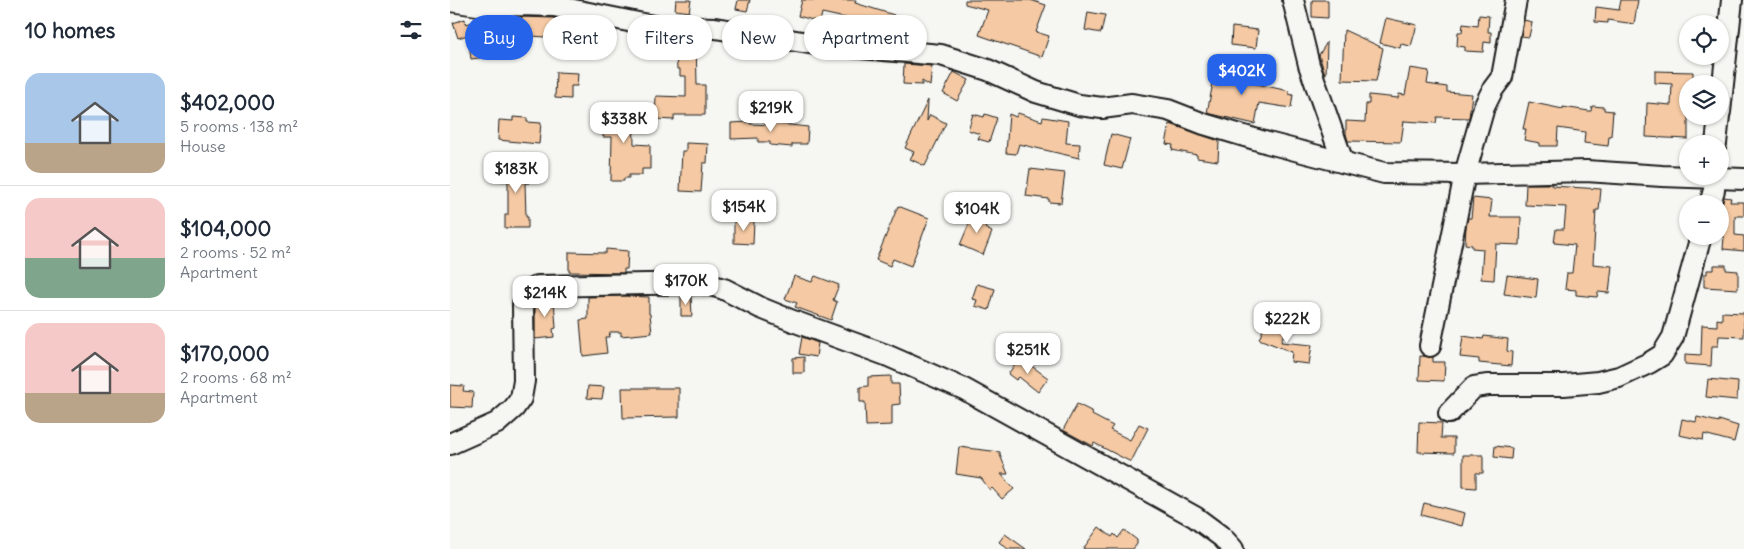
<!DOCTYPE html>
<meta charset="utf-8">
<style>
body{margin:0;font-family:Delius,sans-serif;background:#f6f6f7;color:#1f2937;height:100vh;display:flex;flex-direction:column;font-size:19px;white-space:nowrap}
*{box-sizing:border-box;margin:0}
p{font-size:16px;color:#747a83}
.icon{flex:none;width:28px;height:28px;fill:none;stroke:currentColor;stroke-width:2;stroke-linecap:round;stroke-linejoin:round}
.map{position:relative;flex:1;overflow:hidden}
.panel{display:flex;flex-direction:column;background:#fff;width:450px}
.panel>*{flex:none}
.hud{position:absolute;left:15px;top:15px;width:475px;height:45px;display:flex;gap:10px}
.controls{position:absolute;left:1229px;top:15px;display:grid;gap:10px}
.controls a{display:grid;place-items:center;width:50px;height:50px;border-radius:50%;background:#fff;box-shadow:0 1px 4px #0004;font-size:25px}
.price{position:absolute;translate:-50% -42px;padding:0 11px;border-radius:10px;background:#fff;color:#222;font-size:16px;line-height:32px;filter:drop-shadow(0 1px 2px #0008)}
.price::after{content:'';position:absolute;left:50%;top:30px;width:15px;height:11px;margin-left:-8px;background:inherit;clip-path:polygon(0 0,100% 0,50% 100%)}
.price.active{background:#2563eb;color:#fff}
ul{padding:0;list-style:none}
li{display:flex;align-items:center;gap:15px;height:125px;padding:0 25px}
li+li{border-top:1px solid #e0e1e3}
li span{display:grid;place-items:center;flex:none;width:140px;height:100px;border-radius:15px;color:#555}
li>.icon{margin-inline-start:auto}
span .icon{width:60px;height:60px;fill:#fffc;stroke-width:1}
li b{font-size:21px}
h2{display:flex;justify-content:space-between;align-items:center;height:60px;padding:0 25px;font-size:21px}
.pill{padding:0 18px;border-radius:22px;background:#fff;box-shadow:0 1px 4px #0004;font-size:18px;line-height:45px}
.pill.active{background:#2563eb;color:#fff}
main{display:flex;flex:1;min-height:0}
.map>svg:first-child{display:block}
.building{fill:#f4c9a3;stroke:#1c1c1c}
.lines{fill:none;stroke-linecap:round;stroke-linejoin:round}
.minor-casing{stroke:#1c1c1c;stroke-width:24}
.minor{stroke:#f6f6f2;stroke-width:20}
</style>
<main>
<section class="panel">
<h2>10 homes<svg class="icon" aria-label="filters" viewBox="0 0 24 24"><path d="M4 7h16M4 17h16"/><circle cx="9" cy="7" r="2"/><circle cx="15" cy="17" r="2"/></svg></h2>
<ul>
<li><span style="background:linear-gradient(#a9c7e8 70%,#b9a48a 0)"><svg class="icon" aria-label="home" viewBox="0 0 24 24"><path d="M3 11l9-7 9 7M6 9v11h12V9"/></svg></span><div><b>$402,000</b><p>5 rooms · 138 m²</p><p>House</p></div></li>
<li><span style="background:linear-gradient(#f6c9c9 60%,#7fa58c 0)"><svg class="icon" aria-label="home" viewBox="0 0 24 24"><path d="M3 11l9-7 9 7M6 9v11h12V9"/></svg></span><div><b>$104,000</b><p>2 rooms · 52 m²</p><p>Apartment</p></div></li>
<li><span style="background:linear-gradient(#f6c9c9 70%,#b9a48a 0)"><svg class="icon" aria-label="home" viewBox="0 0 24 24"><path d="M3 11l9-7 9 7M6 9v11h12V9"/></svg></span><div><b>$170,000</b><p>2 rooms · 68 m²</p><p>Apartment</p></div></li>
</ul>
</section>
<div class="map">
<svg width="1294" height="549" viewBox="0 0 1294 549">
<rect width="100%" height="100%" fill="#f6f6f2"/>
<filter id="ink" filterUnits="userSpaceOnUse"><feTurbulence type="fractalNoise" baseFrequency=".02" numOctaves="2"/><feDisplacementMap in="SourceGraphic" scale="10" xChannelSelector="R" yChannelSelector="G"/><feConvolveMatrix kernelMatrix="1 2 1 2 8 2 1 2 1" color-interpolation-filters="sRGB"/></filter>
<g filter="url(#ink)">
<g class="building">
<path d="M 226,0 L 241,0 L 239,12 L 225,10 Z"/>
<path d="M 288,0 L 300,0 L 297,11 L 286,9 Z"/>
<path d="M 352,0 L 406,0 L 405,3 L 444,15 L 438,34 L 417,28 L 418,23 L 372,13 L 370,22 L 348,16 Z"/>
<path d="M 515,0 L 580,0 L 596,5 L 586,32 L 599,36 L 592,57 L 529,35 L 538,10 L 515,4 Z"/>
<path d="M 862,0 L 878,0 L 878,18 L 862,17 Z"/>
<path d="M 1171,0 L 1188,0 L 1184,24 L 1158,20 L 1158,23 L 1145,22 L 1146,7 L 1169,10 Z"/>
<path d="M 638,12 L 655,15 L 651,33 L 635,30 Z"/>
<path d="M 1029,15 L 1039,16 L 1038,32 L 1041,32 L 1041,43 L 1034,42 L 1033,52 L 1015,51 L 1015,47 L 1007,46 L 1008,32 L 1012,32 L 1013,24 L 1028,26 Z"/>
<path d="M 71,17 L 103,18 L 129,23 L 128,32 L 107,30 L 107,38 L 70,35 Z"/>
<path d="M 936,18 L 967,25 L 961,46 L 951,44 L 950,48 L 930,43 Z"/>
<path d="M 15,19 L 16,24 L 31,20 L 44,19 L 45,28 L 42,29 L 45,56 L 21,59 L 18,35 L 8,38 L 3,23 Z"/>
<path d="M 1074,20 L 1082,22 L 1079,37 L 1071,36 Z"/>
<path d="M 782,27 L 808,30 L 806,48 L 781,45 Z"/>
<path d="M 894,30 L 933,48 L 926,81 L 892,80 Z"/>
<path d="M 225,39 L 246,39 L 247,85 L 255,85 L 255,115 L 224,115 L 224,120 L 205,119 L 206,96 L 236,97 L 236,76 L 230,76 L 230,69 L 227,69 Z"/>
<path d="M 877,42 L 876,74 L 875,74 L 869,55 Z"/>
<path d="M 454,64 L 482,66 L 480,86 L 472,81 L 472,85 L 453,84 Z"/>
<path d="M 768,64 L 804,77 L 802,83 L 839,91 L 839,94 L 843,95 L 841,108 L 809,103 L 805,124 L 757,113 L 762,88 L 761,87 Z"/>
<path d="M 960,68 L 979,71 L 977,84 L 997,87 L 997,92 L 1022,94 L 1019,118 L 987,117 L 986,123 L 954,121 L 951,142 L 898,141 L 896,134 L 896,121 L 915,122 L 916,104 L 919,104 L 919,95 L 948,98 L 949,94 L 955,95 Z"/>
<path d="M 1205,71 L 1243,72 L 1243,84 L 1238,84 L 1238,139 L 1196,137 L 1197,103 L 1221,105 L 1222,84 L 1205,83 Z"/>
<path d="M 106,72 L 128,73 L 127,86 L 121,86 L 121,99 L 105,98 Z"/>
<path d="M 504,72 L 519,80 L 507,101 L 493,93 Z"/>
<path d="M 478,100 L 477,121 L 480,115 L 496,123 L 475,166 L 460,159 L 464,152 L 455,148 Z"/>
<path d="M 1079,102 L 1113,109 L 1113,107 L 1139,111 L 1141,111 L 1142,106 L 1154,107 L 1154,110 L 1163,111 L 1161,136 L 1159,136 L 1158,146 L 1134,143 L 1135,132 L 1108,128 L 1107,146 L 1090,146 L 1090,143 L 1074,140 L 1076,129 L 1073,129 Z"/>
<path d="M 183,106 L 184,144 L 200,145 L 200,169 L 192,169 L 192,175 L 179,175 L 179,178 L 174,178 L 174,181 L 161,181 L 162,137 L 153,137 L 152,108 Z"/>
<path d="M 568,113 L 592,121 L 593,117 L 618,121 L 616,143 L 630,144 L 629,158 L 569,144 L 566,154 L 556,153 L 559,114 L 566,117 Z"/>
<path d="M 523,114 L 534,117 L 535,114 L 547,118 L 539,142 L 528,139 L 530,134 L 518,130 Z"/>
<path d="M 63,117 L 77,118 L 77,122 L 91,123 L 89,144 L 48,140 L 49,120 L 63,121 Z"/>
<path d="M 300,122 L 300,124 L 322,125 L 322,123 L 358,127 L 357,144 L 342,144 L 342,147 L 320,145 L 320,142 L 308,142 L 308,138 L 281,139 L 281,123 Z"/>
<path d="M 720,124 L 769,141 L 768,161 L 747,158 L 747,155 L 722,150 L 723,145 L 716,144 Z"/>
<path d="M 661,134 L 680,139 L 672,169 L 654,165 Z"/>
<path d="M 236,143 L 258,144 L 257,163 L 253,163 L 251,192 L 230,191 L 232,151 L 236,151 Z"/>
<path d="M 52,163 L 81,165 L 79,183 L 75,183 L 76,217 L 78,217 L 78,228 L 55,228 L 55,215 L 58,215 L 58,181 L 51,181 Z"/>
<path d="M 580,169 L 615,173 L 611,203 L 599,202 L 599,199 L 576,196 Z"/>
<path d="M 1076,184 L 1102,184 L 1102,186 L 1151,189 L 1149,210 L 1146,210 L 1143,264 L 1162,266 L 1159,293 L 1148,292 L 1147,297 L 1126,295 L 1126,290 L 1115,289 L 1117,273 L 1122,273 L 1125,245 L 1104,243 L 1106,229 L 1114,229 L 1116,207 L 1075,205 Z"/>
<path d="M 1274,197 L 1281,198 L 1280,202 L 1294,202 L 1294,216 L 1285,216 L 1285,235 L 1294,236 L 1294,251 L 1273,249 L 1274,237 L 1270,237 L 1270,210 Z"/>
<path d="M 1023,198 L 1042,200 L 1040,217 L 1071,217 L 1070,245 L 1046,244 L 1044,280 L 1031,279 L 1033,249 L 1022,248 L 1022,245 L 1015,244 L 1016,227 L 1018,218 L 1021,218 Z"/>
<path d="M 448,206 L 479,218 L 461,266 L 443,259 L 440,266 L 426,260 Z"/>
<path d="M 524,212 L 539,218 L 535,228 L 542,232 L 533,255 L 510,245 Z"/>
<path d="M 284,220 L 304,220 L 303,244 L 284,243 Z"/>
<path d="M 156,249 L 178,251 L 177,269 L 174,269 L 174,273 L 119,272 L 119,252 L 156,253 Z"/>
<path d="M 1264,265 L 1276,265 L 1276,270 L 1288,271 L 1288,289 L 1254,287 L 1254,274 L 1257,274 L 1257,270 L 1264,270 Z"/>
<path d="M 1057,275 L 1088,279 L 1086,298 L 1054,294 Z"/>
<path d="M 344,276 L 362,282 L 365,276 L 389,285 L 383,300 L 387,302 L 381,320 L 345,307 L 347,303 L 335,299 Z"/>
<path d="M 527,284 L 545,289 L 539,310 L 525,306 L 527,300 L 522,299 Z"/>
<path d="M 176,296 L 199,297 L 199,314 L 200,314 L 202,333 L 171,336 L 171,332 L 160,332 L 159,337 L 155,337 L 157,353 L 133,356 L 130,320 L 138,319 L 138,297 Z"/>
<path d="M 231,296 L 241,296 L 242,316 L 231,316 Z"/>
<path d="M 91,298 L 100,298 L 101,300 L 104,300 L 106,328 L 103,329 L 104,337 L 85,339 L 85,306 L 86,301 Z"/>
<path d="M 1272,312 L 1294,313 L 1294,337 L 1269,336 L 1268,346 L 1262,346 L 1261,366 L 1235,364 L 1235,354 L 1251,355 L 1252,325 L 1267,326 L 1267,319 L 1272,320 Z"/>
<path d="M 816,323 L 835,330 L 831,342 L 862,345 L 859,364 L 841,362 L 842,352 L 809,339 Z"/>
<path d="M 1013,336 L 1033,339 L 1034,336 L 1058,339 L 1057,351 L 1062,352 L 1061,366 L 1029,363 L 1029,359 L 1010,357 Z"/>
<path d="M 352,337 L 368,343 L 366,357 L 349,354 Z"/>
<path d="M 970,356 L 983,357 L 983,362 L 995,362 L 994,381 L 969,380 Z"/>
<path d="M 354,357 L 354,373 L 343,373 L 343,358 Z"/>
<path d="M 572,359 L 598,378 L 588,392 L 569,377 L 566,380 L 558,374 L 567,362 L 569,363 Z"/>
<path d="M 441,376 L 441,384 L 449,384 L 450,404 L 442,405 L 442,425 L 416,426 L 415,402 L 410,402 L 410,387 L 418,386 L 418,377 Z"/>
<path d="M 1258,379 L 1288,382 L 1287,400 L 1256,397 Z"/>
<path d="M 0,385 L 14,386 L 13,391 L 23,392 L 22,408 L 0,407 Z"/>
<path d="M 138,386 L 154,387 L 152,399 L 137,398 Z"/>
<path d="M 172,388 L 229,388 L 229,417 L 173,418 Z"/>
<path d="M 627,404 L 643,412 L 642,415 L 663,426 L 660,430 L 680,440 L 689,424 L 698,428 L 681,462 L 644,443 L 643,446 L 613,430 Z"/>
<path d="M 1247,417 L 1269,422 L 1269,420 L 1288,426 L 1284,442 L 1254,434 L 1253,440 L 1229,435 L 1232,419 L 1246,422 Z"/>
<path d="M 969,422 L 992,423 L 991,438 L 1004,438 L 1004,453 L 968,452 Z"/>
<path d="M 1045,446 L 1062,448 L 1061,459 L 1044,457 Z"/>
<path d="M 509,447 L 550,452 L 550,455 L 558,474 L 551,474 L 564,489 L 552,499 L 542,488 L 540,490 L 531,478 L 506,474 Z"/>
<path d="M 1013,455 L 1033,455 L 1033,473 L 1026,473 L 1026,488 L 1013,487 Z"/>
<path d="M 974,503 L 1015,513 L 1012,526 L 971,515 Z"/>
<path d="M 649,527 L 662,537 L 664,534 L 668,538 L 674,530 L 687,540 L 687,544 L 683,549 L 633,549 Z"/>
<path d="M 555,534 L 576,549 L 558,549 L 549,542 Z"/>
</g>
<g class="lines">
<g class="minor-casing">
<g id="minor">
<path d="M 843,0 L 859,65 L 893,162"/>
<path d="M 0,1 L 41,7 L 70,5 L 104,6 L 203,26 L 265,28 L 365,44 L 491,55 L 538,70 L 586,92 L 629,105 L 652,108 L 682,104 L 718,110 L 754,124 L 818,143 L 934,173 L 1015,174 L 1136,171 L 1212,176 L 1294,179"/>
<path d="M 1270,112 L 1282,0"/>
<path d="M 1266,144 L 1269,116"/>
<path d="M 1260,204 L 1264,190 L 1265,176"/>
<path d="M 980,346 L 1015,174 L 1034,107 L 1043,89 L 1052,77 L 1066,0"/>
<path d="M 999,413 L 1024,387 L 1038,385 L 1114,385 L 1148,382 L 1169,377 L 1199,363 L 1212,355 L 1223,337 L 1251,236"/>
<path d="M 0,444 L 47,423 L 64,408 L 71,398 L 74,381 L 73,305 C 74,294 78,291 88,286 L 253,283 L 274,289 L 311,308 L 343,321 L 436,355 L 514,389 L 745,517 L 772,537 L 783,549"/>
</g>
</g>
<use href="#minor" class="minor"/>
</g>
</g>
</svg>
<div class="controls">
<a><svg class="icon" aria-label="locate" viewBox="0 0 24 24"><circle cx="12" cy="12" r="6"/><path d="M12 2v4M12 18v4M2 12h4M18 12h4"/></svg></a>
<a><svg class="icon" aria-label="layers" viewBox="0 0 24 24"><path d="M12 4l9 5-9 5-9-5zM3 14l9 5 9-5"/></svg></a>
<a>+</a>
<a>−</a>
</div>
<b class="price active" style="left:792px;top:96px">$402K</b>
<b class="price" style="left:321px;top:133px">$219K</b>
<b class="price" style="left:174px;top:144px">$338K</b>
<b class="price" style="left:66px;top:194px">$183K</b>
<b class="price" style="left:294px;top:232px">$154K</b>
<b class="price" style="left:527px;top:234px">$104K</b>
<b class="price" style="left:236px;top:306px">$170K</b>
<b class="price" style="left:95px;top:318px">$214K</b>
<b class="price" style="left:837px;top:344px">$222K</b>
<b class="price" style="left:578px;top:375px">$251K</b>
<div class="hud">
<a class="pill active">Buy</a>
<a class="pill">Rent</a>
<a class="pill">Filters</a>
<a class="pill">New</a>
<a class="pill">Apartment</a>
</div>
</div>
</main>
